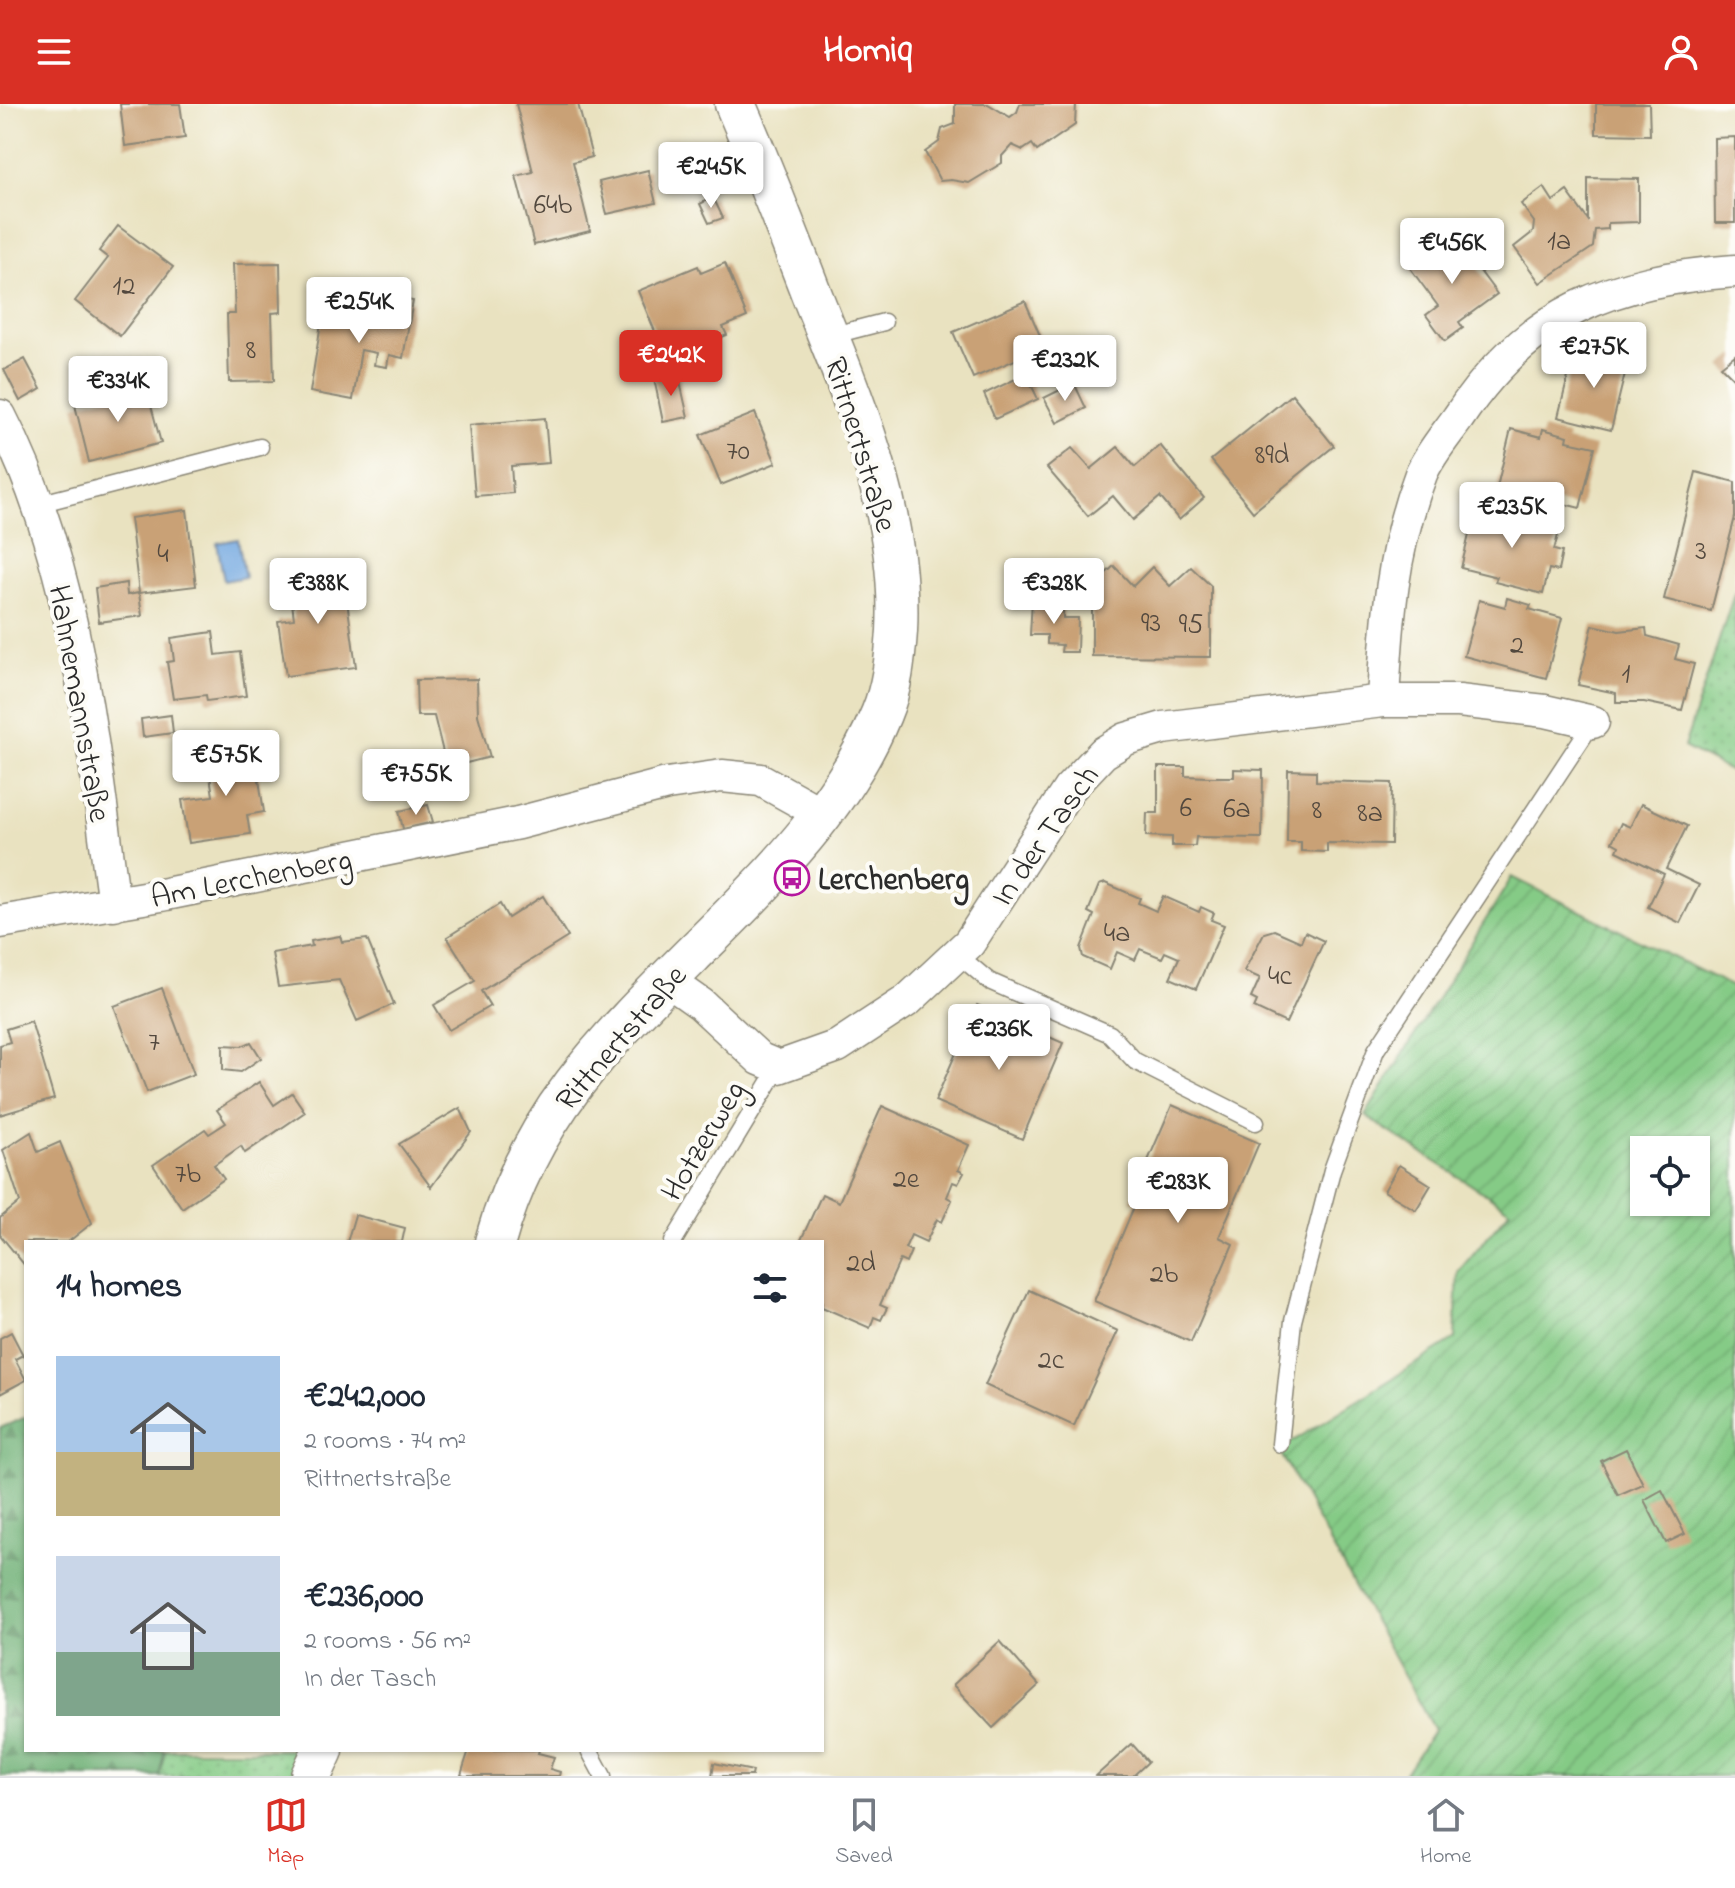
<!DOCTYPE html>
<meta charset="utf-8">
<style>
body{margin:0;font-family:"Indie Flower",sans-serif;background:#f2f2f3;color:#1f2937;height:100vh;display:flex;flex-direction:column;font-size:30px;white-space:nowrap}
*{box-sizing:border-box;margin:0}
p{font-size:26px;color:#747a83}
.icon{flex:none;width:44px;height:44px;fill:none;stroke:currentColor;stroke-width:2;stroke-linecap:round;stroke-linejoin:round}
.map{position:relative;flex:1;overflow:hidden}
.panel{position:absolute;left:24px;top:1136px;width:800px;height:512px;display:flex;flex-direction:column;background:#fff;border-radius:0px;box-shadow:0 2px 6px #0004}
.panel>*{flex:none}
.buttons{position:absolute;left:1630px;top:1032px;display:grid;gap:16px}
.buttons a{display:grid;place-items:center;width:80px;height:80px;border-radius:0px;background:#fff;box-shadow:0 2px 6px #0004;font-size:40px}
.price{position:absolute;translate:-50% -68px;padding:0 18px;border-radius:8px;background:#fff;color:#222;font-size:26px;line-height:52px;filter:drop-shadow(0 2px 4px #0008)}
.price::after{content:'';position:absolute;left:50%;top:48px;width:24px;height:18px;margin-left:-12px;background:inherit;clip-path:polygon(0 0,100% 0,50% 100%)}
.price.on{background:#d93025;color:#fff}
ul{padding:0;list-style:none}
li{display:flex;align-items:center;gap:24px;height:200px;padding:0 32px}
li span{display:grid;place-items:center;flex:none;width:224px;height:160px;border-radius:0px;color:#555}
li>.icon{margin-inline-start:auto}
span .icon{width:96px;height:96px;fill:#fffc;stroke-width:1}
li b{font-size:34px}
h2{display:flex;justify-content:space-between;align-items:center;height:96px;padding:0 32px;font-size:34px}
header{display:flex;justify-content:space-between;align-items:center;height:104px;padding:0 32px;background:#d93025;color:#fff;font-size:36px;font-weight:700}
.menu{display:flex;justify-content:space-around;align-items:center;height:112px;border-top:2px solid #e0e1e3;background:#fff;font-size:22px;color:#747a83}
.menu a{display:grid;justify-items:center;gap:4px}
.menu .on{color:#d93025}
.map>svg:first-child{display:block}
.grass{fill:url(#grass-dots);stroke:#587b58;stroke-width:2}
.forest{fill:url(#forest-firs);stroke:#4c6d4f;stroke-width:2}
.garden{fill:url(#garden-furrows);stroke:#587b58;stroke-width:2;fill-rule:evenodd}
.water{fill:#74a9e1;stroke:#506a86;stroke-width:2}
.building{fill:#c9a176}
.lines{fill:none;stroke-linecap:round;stroke-linejoin:round}
.service-casing{stroke:#8a8676;stroke-width:19}
.minor-casing{stroke:#8a8676;stroke-width:35}
.tertiary-casing{stroke:#8a8676;stroke-width:43}
.service{stroke:#fff;stroke-width:16}
.minor{stroke:#fff;stroke-width:32}
.tertiary{stroke:#fff;stroke-width:40}
.labels{text-anchor:middle;stroke-width:8;stroke-linejoin:round;paint-order:stroke}
.number-label{font-size:28px;fill:#52483e}
.street-label{font-size:32px;fill:#2b2b2b;stroke:#fdfcf7}
.poi-label{font-size:32px;font-weight:bold;fill:#2b2b2b;stroke:#fdfcf7;text-anchor:start}
</style>
<header><svg class="icon" aria-label="menu" viewBox="0 0 24 24"><path d="M4 6h16M4 12h16M4 18h16"/></svg>Homiq<svg class="icon" aria-label="person" viewBox="0 0 24 24"><circle cx="12" cy="8" r="4"/><path d="M4 21q1-7 8-7t8 7"/></svg></header>
<div class="map">
<svg width="1735" height="1672" viewBox="0 0 1735 1672">
<defs>
<pattern id="grass-dots" width="8" height="8" patternUnits="userSpaceOnUse" patternTransform="scale(2)"><rect width="8" height="8" fill="#85cb86"/><path d="M2 2h.1M6 6h.1" fill="none" stroke="#73ae74" stroke-width="1.8" stroke-linecap="round"/></pattern>
<pattern id="forest-firs" width="22" height="20" patternUnits="userSpaceOnUse" patternTransform="scale(2)"><rect width="22" height="20" fill="#6caf73"/><path d="M5 1l3.5 6h-7zM16 11l3.5 6h-7z" fill="#598f5f"/></pattern>
<pattern id="garden-furrows" width="10" height="10" patternUnits="userSpaceOnUse" patternTransform="scale(2)"><rect width="10" height="10" fill="#85cb86"/><path d="M-1 1l2-2M0 10L10 0M9 11l2-2" fill="none" stroke="#73ae74"/></pattern>
</defs>
<rect width="100%" height="100%" fill="#fdfcf7"/>
<filter id="ink" filterUnits="userSpaceOnUse"><feTurbulence type="fractalNoise" baseFrequency=".0125" numOctaves="2"/><feDisplacementMap in="SourceGraphic" scale="16" xChannelSelector="R" yChannelSelector="G"/><feConvolveMatrix kernelMatrix="1 2 1 2 8 2 1 2 1" color-interpolation-filters="sRGB"/></filter>
<filter id="wash" filterUnits="userSpaceOnUse"><feTurbulence type="fractalNoise" baseFrequency=".006" numOctaves="4" result="noise"/><feDisplacementMap in="SourceGraphic" scale="32" xChannelSelector="R" yChannelSelector="G"/><feGaussianBlur stdDeviation="1.8" result="paint"/><feColorMatrix in="noise" values="0 0 0 0 0 0 0 0 0 0 0 0 0 0 0 0 0 1.4 0 .05"/><feComposite in="paint" operator="in"/></filter>
<g filter="url(#wash)">
<rect width="100%" height="100%" fill="#e9e2c0"/>
<g class="grass">
<path d="M 1735,487 L 1735,670 L 1684,643 Z"/>
<path d="M 165,1646 L 304,1646 L 291,1672 L 159,1672 Z"/>
</g>
<path class="forest" d="M 26,1313 L 26,1646 L 165,1646 L 159,1672 L 0,1672 L 0,1324 Z"/>
<path class="garden" d="M 1512,773 L 1735,884 L 1735,1672 L 1403,1672 L 1434,1626 L 1279,1346 L 1455,1235 L 1458,1168 L 1510,1106 L 1365,1012 ZM 1644,1046 L 1696,1046 L 1696,1098 L 1644,1098 Z"/>
<path class="water" d="M 238,435 L 245,473 L 224,477 L 217,439 Z"/>
<g id="blocks">
<g class="building">
<path d="M 120,0 L 180,0 L 185,34 L 125,42 Z"/>
<path d="M 516,0 L 578,0 L 592,53 L 573,58 L 590,127 L 534,141 L 516,72 L 533,68 Z"/>
<path d="M 955,0 L 988,0 L 1010,13 L 1017,8 L 1020,0 L 1076,0 L 1075,21 L 1037,47 L 1032,40 L 1023,46 L 1012,41 L 1002,52 L 1002,59 L 969,79 L 951,76 L 940,77 L 925,48 L 939,38 L 942,25 L 955,20 Z"/>
<path d="M 1596,0 L 1649,0 L 1650,31 L 1596,30 Z"/>
<path d="M 1735,33 L 1735,119 L 1715,119 L 1714,34 Z"/>
<path d="M 648,66 L 656,99 L 607,110 L 599,78 Z"/>
<path d="M 1588,74 L 1639,75 L 1639,118 L 1608,119 L 1608,125 L 1595,126 L 1593,143 L 1540,179 L 1514,143 L 1533,128 L 1534,118 L 1521,100 L 1544,83 L 1553,97 L 1567,87 L 1588,116 Z"/>
<path d="M 713,93 L 723,114 L 709,119 L 700,100 Z"/>
<path d="M 118,122 L 173,163 L 120,232 L 75,197 L 108,154 L 99,147 Z"/>
<path d="M 1454,132 L 1497,190 L 1459,218 L 1463,224 L 1445,237 L 1426,211 L 1438,202 L 1410,164 Z"/>
<path d="M 280,159 L 281,208 L 272,209 L 274,277 L 229,278 L 227,210 L 235,210 L 233,160 Z"/>
<path d="M 725,159 L 747,213 L 723,223 L 727,231 L 667,256 L 638,187 L 698,162 L 701,169 Z"/>
<path d="M 371,190 L 413,197 L 403,254 L 389,251 L 387,263 L 374,261 L 376,249 L 361,246 L 353,296 L 310,288 L 322,213 L 366,220 Z"/>
<path d="M 1025,197 L 1045,243 L 973,274 L 953,228 Z"/>
<path d="M 1598,246 L 1629,253 L 1611,326 L 1558,313 L 1572,257 L 1594,262 Z"/>
<path d="M 1735,251 L 1735,276 L 1721,262 Z"/>
<path d="M 25,255 L 41,285 L 20,297 L 4,266 Z"/>
<path d="M 678,269 L 688,313 L 663,318 L 654,274 Z"/>
<path d="M 1026,270 L 1038,295 L 995,315 L 984,290 Z"/>
<path d="M 1074,279 L 1086,304 L 1057,319 L 1044,294 Z"/>
<path d="M 146,283 L 161,339 L 89,358 L 75,301 Z"/>
<path d="M 1292,290 L 1334,342 L 1253,408 L 1211,356 Z"/>
<path d="M 755,309 L 776,359 L 721,381 L 700,331 Z"/>
<path d="M 545,314 L 549,359 L 511,362 L 513,389 L 475,392 L 469,321 Z"/>
<path d="M 1511,325 L 1541,333 L 1543,325 L 1568,332 L 1567,337 L 1595,343 L 1580,404 L 1497,383 Z"/>
<path d="M 1160,341 L 1204,394 L 1179,416 L 1160,393 L 1133,416 L 1113,392 L 1088,412 L 1047,364 L 1072,344 L 1091,365 L 1118,343 L 1135,363 Z"/>
<path d="M 1696,368 L 1735,378 L 1735,413 L 1711,507 L 1664,495 Z"/>
<path d="M 187,406 L 196,482 L 139,489 L 130,414 Z"/>
<path d="M 1475,406 L 1505,413 L 1506,406 L 1531,412 L 1529,417 L 1560,424 L 1554,446 L 1562,448 L 1558,467 L 1549,465 L 1543,490 L 1495,478 L 1497,473 L 1461,464 Z"/>
<path d="M 1114,462 L 1133,482 L 1152,463 L 1170,482 L 1191,463 L 1211,482 L 1211,553 L 1092,552 L 1092,482 Z"/>
<path d="M 343,467 L 356,563 L 286,572 L 278,517 L 294,515 L 289,474 Z"/>
<path d="M 126,479 L 127,491 L 139,489 L 142,512 L 99,518 L 95,484 Z"/>
<path d="M 1507,494 L 1531,501 L 1529,505 L 1562,514 L 1546,574 L 1464,552 L 1479,496 L 1505,503 Z"/>
<path d="M 1032,496 L 1048,496 L 1048,505 L 1063,505 L 1063,514 L 1078,514 L 1077,548 L 1061,548 L 1062,541 L 1047,540 L 1047,531 L 1030,531 Z"/>
<path d="M 1593,521 L 1619,527 L 1646,524 L 1647,532 L 1679,541 L 1675,555 L 1694,560 L 1682,606 L 1644,598 L 1616,598 L 1616,589 L 1578,581 Z"/>
<path d="M 213,528 L 216,551 L 240,548 L 246,592 L 207,597 L 206,591 L 173,595 L 167,558 L 174,557 L 171,534 Z"/>
<path d="M 477,575 L 478,611 L 490,653 L 447,664 L 434,612 L 417,612 L 416,576 Z"/>
<path d="M 171,611 L 173,629 L 143,633 L 141,615 Z"/>
<path d="M 254,644 L 264,708 L 247,711 L 250,730 L 189,739 L 182,696 L 213,692 L 207,651 Z"/>
<path d="M 1158,663 L 1185,663 L 1185,672 L 1208,673 L 1234,673 L 1234,665 L 1263,666 L 1262,734 L 1196,733 L 1195,742 L 1172,742 L 1172,733 L 1146,732 L 1147,709 L 1158,709 Z"/>
<path d="M 1288,666 L 1316,667 L 1316,677 L 1392,679 L 1391,740 L 1327,739 L 1327,748 L 1301,747 L 1301,738 L 1287,738 Z"/>
<path d="M 1641,700 L 1687,722 L 1666,765 L 1699,781 L 1680,819 L 1648,803 L 1664,770 L 1617,747 L 1619,742 L 1612,738 L 1621,719 L 1630,723 Z"/>
<path d="M 428,701 L 433,718 L 403,725 L 399,707 Z"/>
<path d="M 1105,779 L 1140,794 L 1138,799 L 1156,807 L 1163,792 L 1199,808 L 1201,803 L 1214,809 L 1211,816 L 1224,821 L 1196,885 L 1170,874 L 1179,854 L 1165,848 L 1162,854 L 1140,845 L 1135,856 L 1117,848 L 1110,865 L 1083,853 L 1081,844 L 1094,811 L 1088,808 L 1099,781 Z"/>
<path d="M 543,792 L 568,833 L 481,887 L 490,902 L 449,926 L 434,901 L 475,877 L 447,833 L 500,800 L 508,814 Z"/>
<path d="M 1274,826 L 1301,838 L 1305,828 L 1324,837 L 1286,919 L 1254,904 L 1257,897 L 1251,894 L 1260,874 L 1244,867 L 1264,829 Z"/>
<path d="M 340,832 L 342,838 L 367,835 L 394,900 L 357,917 L 339,876 L 278,883 L 272,849 L 312,842 L 311,837 Z"/>
<path d="M 162,884 L 194,970 L 147,988 L 114,902 Z"/>
<path d="M 977,901 L 1063,939 L 1022,1035 L 935,997 Z"/>
<path d="M 31,917 L 54,995 L 0,1011 L 0,941 L 10,938 L 6,925 Z"/>
<path d="M 251,938 L 261,954 L 241,968 L 223,966 L 223,941 L 242,942 Z"/>
<path d="M 259,978 L 274,1001 L 292,989 L 305,1008 L 245,1049 L 241,1042 L 214,1061 L 224,1075 L 182,1104 L 153,1061 L 205,1025 L 209,1030 L 226,1019 L 217,1006 Z"/>
<path d="M 1172,1001 L 1259,1039 L 1219,1133 L 1233,1140 L 1191,1238 L 1094,1197 L 1136,1098 L 1131,1096 Z"/>
<path d="M 882,1002 L 969,1041 L 958,1066 L 964,1069 L 958,1080 L 953,1078 L 947,1093 L 952,1096 L 942,1118 L 937,1115 L 926,1138 L 911,1131 L 905,1144 L 911,1147 L 906,1159 L 900,1156 L 880,1201 L 887,1204 L 881,1216 L 874,1213 L 870,1224 L 822,1203 L 822,1138 L 800,1138 L 822,1090 L 839,1098 Z"/>
<path d="M 460,1004 L 471,1028 L 431,1083 L 399,1040 Z"/>
<path d="M 31,1028 L 38,1048 L 60,1038 L 92,1119 L 68,1138 L 26,1138 L 26,1163 L 0,1131 L 0,1114 L 20,1098 L 3,1046 Z"/>
<path d="M 1399,1061 L 1431,1081 L 1416,1106 L 1384,1087 Z"/>
<path d="M 355,1111 L 405,1124 L 402,1138 L 347,1138 Z"/>
<path d="M 1029,1186 L 1118,1227 L 1074,1322 L 985,1281 Z"/>
<path d="M 11,1228 L 23,1251 L 15,1255 L 26,1276 L 0,1290 L 0,1234 Z"/>
<path d="M 1626,1345 L 1643,1380 L 1618,1391 L 1601,1357 Z"/>
<path d="M 1662,1386 L 1685,1430 L 1666,1439 L 1644,1396 Z"/>
<path d="M 1000,1537 L 1039,1581 L 993,1624 L 953,1581 Z"/>
<path d="M 1132,1640 L 1148,1658 L 1133,1672 L 1096,1672 Z"/>
<path d="M 469,1646 L 539,1646 L 538,1649 L 554,1653 L 550,1665 L 560,1668 L 559,1672 L 464,1672 L 461,1671 Z"/>
<path d="M 714,1659 L 753,1667 L 752,1672 L 712,1672 Z"/>
</g>
</g>
</g>
<g filter="url(#ink)">
<use href="#blocks" fill-opacity="0" stroke="#8a8676" stroke-width="2"/>
<g class="lines">
<g class="service-casing">
<g id="service">
<path d="M 830,232 L 884,218"/>
<path d="M 38,400 L 260,343"/>
<path d="M 957,850 L 989,877 L 1110,930 L 1135,957 L 1256,1018"/>
<path d="M 673,1138 L 779,963"/>
<path d="M 1280,1340 L 1293,1217 L 1332,1066 L 1376,946 L 1593,618"/>
<path d="M 589,1646 L 603,1672"/>
</g>
</g>
<g class="minor-casing">
<g id="minor">
<path d="M 0,312 C 76,458 92,639 114,800"/>
<path d="M 1383,597 C 1387,516 1392,446 1421,370 C 1429,351 1446,331 1458,314 C 1529,207 1611,176 1735,167"/>
<path d="M 0,818 L 161,791 L 518,719 L 667,680 L 722,672 L 761,676 L 822,710"/>
<path d="M 667,876 L 701,900 L 760,955 L 779,963 L 838,942 L 908,896 L 969,839 L 1069,685 L 1103,649 L 1126,635 L 1163,624 L 1383,597 L 1459,597 L 1545,607 L 1593,618"/>
</g>
</g>
<g class="tertiary-casing">
<g id="tertiary">
<path d="M 495,1138 C 529,1014 604,939 692,851 C 763,780 842,705 881,610 C 892,584 895,556 897,527 C 903,410 856,302 813,194 C 788,129 763,64 735,0"/>
<path d="M 311,1672 L 323,1646"/>
</g>
</g>
<use href="#service" class="service"/>
<use href="#minor" class="minor"/>
<use href="#tertiary" class="tertiary"/>
</g>
</g>
<defs>
<g id="bus-ring" transform="scale(1.8)"><circle r="9.5" fill="#fdfcf7" stroke="#b5179e" stroke-width="1.5"/><path d="M-5-6H5V4H4V6H2V4H-2V6H-4V4H-5ZM-3.5-4V0h7V-4ZM-3.5 1.2v1.5H-2V1.2ZM2 1.2v1.5H3.5V1.2Z" fill="#b5179e"/></g>
</defs>
<g fill-rule="evenodd">
<use href="#bus-ring" x="792" y="774"/>
</g>
<g class="labels">
<g class="number-label">
<text x="553" y="109">64b</text>
<text x="1559" y="145">1a</text>
<text x="124" y="190">12</text>
<text x="251" y="254">8</text>
<text x="738" y="355">70</text>
<text x="1272" y="359">89d</text>
<text x="1701" y="455">3</text>
<text x="163" y="458">4</text>
<text x="1151" y="527">93</text>
<text x="1191" y="528">95</text>
<text x="1517" y="549">2</text>
<text x="1626" y="578">1</text>
<text x="1186" y="712">6</text>
<text x="1237" y="713">6a</text>
<text x="1317" y="714">8</text>
<text x="1370" y="717">8a</text>
<text x="1117" y="837">4a</text>
<text x="1280" y="880">4c</text>
<text x="154" y="946">7</text>
<text x="188" y="1078">7b</text>
<text x="906" y="1083">2e</text>
<text x="861" y="1167">2d</text>
<text x="1164" y="1178">2b</text>
<text x="1051" y="1264">2c</text>
</g>
<g class="street-label">
<text transform="translate(862 340) rotate(73)" y="11">Rittnertstraße</text>
<text transform="translate(81 599) rotate(80)" y="11">Hahnemannstraße</text>
<text transform="translate(1044 731) rotate(-55)" y="11">In der Tasch</text>
<text transform="translate(251 773) rotate(-11)" y="11">Am Lerchenberg</text>
<text transform="translate(620 933) rotate(-49)" y="11">Rittnertstraße</text>
<text transform="translate(702 1036) rotate(-59)" y="11">Hotzerweg</text>
</g>
<g class="poi-label">
<text x="818" y="785">Lerchenberg</text>
</g>
</g>
</svg>
<div class="buttons">
<a><svg class="icon" aria-label="locate" viewBox="0 0 24 24"><circle cx="12" cy="12" r="6"/><path d="M12 2v4M12 18v4M2 12h4M18 12h4"/></svg></a>
</div>
<b class="price" style="left:711px;top:106px">€245K</b>
<b class="price" style="left:1452px;top:182px">€456K</b>
<b class="price" style="left:359px;top:241px">€254K</b>
<b class="price" style="left:1594px;top:286px">€275K</b>
<b class="price on" style="left:671px;top:294px">€242K</b>
<b class="price" style="left:1065px;top:299px">€232K</b>
<b class="price" style="left:118px;top:320px">€334K</b>
<b class="price" style="left:1512px;top:446px">€235K</b>
<b class="price" style="left:318px;top:522px">€388K</b>
<b class="price" style="left:1054px;top:522px">€328K</b>
<b class="price" style="left:226px;top:694px">€575K</b>
<b class="price" style="left:416px;top:713px">€755K</b>
<b class="price" style="left:999px;top:968px">€236K</b>
<b class="price" style="left:1178px;top:1121px">€283K</b>
<section class="panel">
<h2>14 homes<svg class="icon" aria-label="filters" viewBox="0 0 24 24"><path d="M4 7h16M4 17h16"/><circle cx="9" cy="7" r="2"/><circle cx="15" cy="17" r="2"/></svg></h2>
<ul>
<li><span style="background:linear-gradient(#a9c7e8 60%,#c2b280 0)"><svg class="icon" aria-label="home" viewBox="0 0 24 24"><path d="M3 11l9-7 9 7M6 9v11h12V9"/></svg></span><div><b>€242,000</b><p>2 rooms · 74 m²</p><p>Rittnertstraße</p></div></li>
<li><span style="background:linear-gradient(#c9d6e8 60%,#7fa58c 0)"><svg class="icon" aria-label="home" viewBox="0 0 24 24"><path d="M3 11l9-7 9 7M6 9v11h12V9"/></svg></span><div><b>€236,000</b><p>2 rooms · 56 m²</p><p>In der Tasch</p></div></li>
</ul>
</section>
</div>
<nav class="menu">
<a class="on"><svg class="icon" aria-label="map" viewBox="0 0 24 24"><path d="M3 6l6-2 6 2 6-2v14l-6 2-6-2-6 2zM9 4v14M15 6v14"/></svg>Map</a>
<a><svg class="icon" aria-label="saved" viewBox="0 0 24 24"><path d="M7 4h10v16l-5-4-5 4z"/></svg>Saved</a>
<a><svg class="icon" aria-label="home" viewBox="0 0 24 24"><path d="M3 11l9-7 9 7M6 9v11h12V9"/></svg>Home</a>
</nav>
